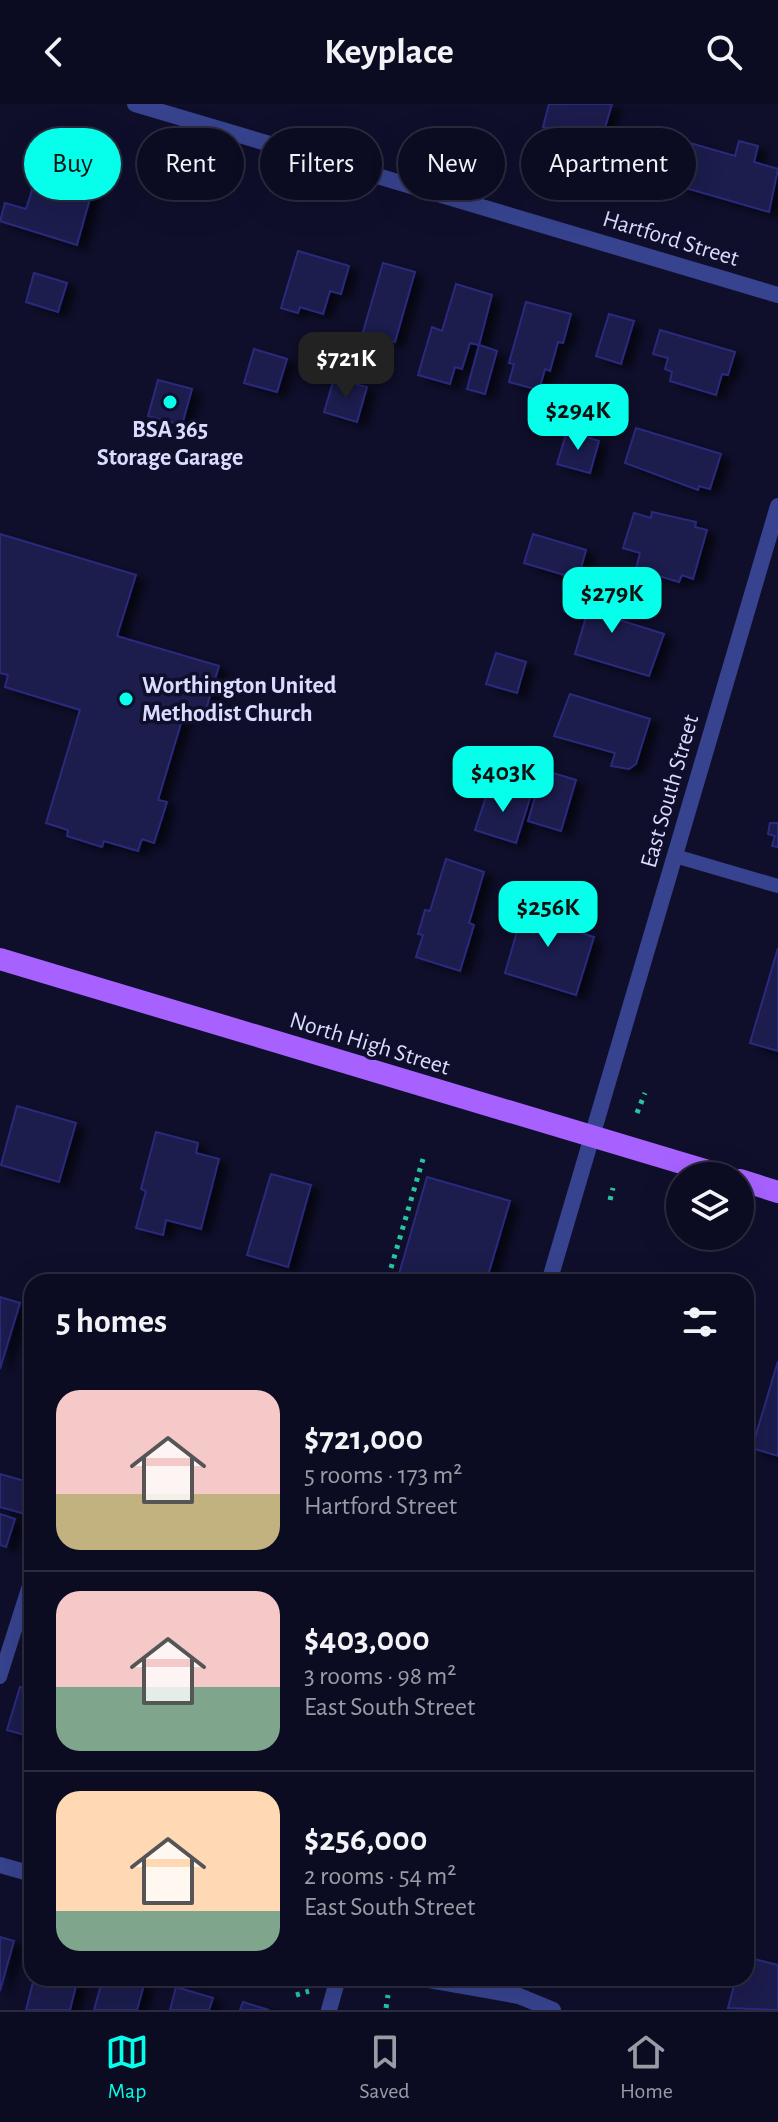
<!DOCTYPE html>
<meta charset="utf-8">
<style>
body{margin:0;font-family:"Alegreya Sans",sans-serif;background:#14142a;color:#f1f3f6;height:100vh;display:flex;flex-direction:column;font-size:30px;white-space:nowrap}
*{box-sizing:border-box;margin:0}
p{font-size:26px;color:#9a9ba5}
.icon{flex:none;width:44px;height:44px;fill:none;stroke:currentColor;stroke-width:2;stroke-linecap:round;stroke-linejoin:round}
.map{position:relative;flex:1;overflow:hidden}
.side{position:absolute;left:24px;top:1170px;width:730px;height:712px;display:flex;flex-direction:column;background:#0b0b21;border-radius:24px;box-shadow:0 8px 32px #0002,0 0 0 2px #2b2b3f}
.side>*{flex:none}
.guide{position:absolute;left:24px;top:24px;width:730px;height:72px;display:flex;gap:16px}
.controls{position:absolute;left:666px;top:1058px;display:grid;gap:16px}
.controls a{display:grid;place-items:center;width:88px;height:88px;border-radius:50%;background:#0b0b21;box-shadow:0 8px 32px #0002,0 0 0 2px #2b2b3f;font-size:40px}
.price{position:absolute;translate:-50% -68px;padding:0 18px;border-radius:16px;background:#06ffeb;color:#111;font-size:26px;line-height:52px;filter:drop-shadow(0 2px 4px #0008)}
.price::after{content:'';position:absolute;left:50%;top:48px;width:24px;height:18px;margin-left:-12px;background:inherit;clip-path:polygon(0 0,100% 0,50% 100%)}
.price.current{background:#222;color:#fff}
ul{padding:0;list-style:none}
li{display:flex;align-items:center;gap:24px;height:200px;padding:0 32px}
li+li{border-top:2px solid #2b2b3f}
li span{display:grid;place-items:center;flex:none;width:224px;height:160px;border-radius:24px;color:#555}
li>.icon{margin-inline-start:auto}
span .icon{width:96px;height:96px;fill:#fffc;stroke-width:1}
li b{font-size:34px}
h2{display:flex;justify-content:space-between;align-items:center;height:96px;padding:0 32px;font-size:34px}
.tag{padding:0 28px;border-radius:36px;background:#0b0b21;box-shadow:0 8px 32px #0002,0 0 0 2px #2b2b3f;font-size:28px;line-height:72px}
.tag.current{background:#06ffeb;color:#111}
header{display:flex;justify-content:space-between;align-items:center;height:104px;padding:0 32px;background:#0b0b21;font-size:36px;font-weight:700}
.tab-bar{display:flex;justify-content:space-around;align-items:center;height:112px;border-top:2px solid #2b2b3f;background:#0b0b21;font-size:22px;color:#9a9ba5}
.tab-bar a{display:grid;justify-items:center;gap:4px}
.tab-bar .current{color:#06ffeb}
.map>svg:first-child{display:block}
.building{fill:#1b1a4e;stroke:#2b2a7c;stroke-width:2;filter:url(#shadow)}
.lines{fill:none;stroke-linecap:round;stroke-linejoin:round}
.path{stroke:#27c6a0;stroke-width:5;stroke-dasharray:4 6;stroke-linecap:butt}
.service{stroke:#37438e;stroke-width:14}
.minor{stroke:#37438e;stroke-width:16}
.primary{stroke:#a761ff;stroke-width:22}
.poi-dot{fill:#06ffeb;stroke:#0f0f2c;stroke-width:3}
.labels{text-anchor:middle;stroke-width:7;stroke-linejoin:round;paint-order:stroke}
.street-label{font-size:24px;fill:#dadcff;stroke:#0f0f2c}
.poi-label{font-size:24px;font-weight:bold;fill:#dadcff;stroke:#0f0f2c}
</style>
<header><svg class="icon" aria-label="back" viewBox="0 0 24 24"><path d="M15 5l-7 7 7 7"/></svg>Keyplace<svg class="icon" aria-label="search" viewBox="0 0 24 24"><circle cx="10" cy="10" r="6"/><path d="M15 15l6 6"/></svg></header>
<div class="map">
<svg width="778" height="1906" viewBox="0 0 778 1906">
<defs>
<filter id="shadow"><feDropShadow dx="9" dy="5" stdDeviation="4" flood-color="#0009"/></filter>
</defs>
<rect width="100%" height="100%" fill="#0f0f2c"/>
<g class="building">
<path d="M 549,0 L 612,0 L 596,54 L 552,41 L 556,27 L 543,23 Z"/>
<path d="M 739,37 L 758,42 L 754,58 L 778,65 L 769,108 L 679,82 L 690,39 L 735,52 Z"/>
<path d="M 39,64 L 94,80 L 77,141 L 0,117 L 5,99 L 26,105 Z"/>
<path d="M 298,147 L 349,162 L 341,190 L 330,187 L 323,210 L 300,203 L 298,209 L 281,204 Z"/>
<path d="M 383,159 L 415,168 L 395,238 L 363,228 Z"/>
<path d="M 34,169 L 67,179 L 58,208 L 26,198 Z"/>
<path d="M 456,180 L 492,191 L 479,241 L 470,239 L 462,265 L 455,263 L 450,280 L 418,271 L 432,223 L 442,227 Z"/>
<path d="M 526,198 L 571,210 L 563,239 L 558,238 L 550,267 L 545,265 L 539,286 L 509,278 L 514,260 L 509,259 Z"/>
<path d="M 609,210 L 634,217 L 621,260 L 596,252 Z"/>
<path d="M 660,226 L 735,248 L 728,271 L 722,270 L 716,291 L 670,277 L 672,268 L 665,265 L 668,254 L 653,250 Z"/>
<path d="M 479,241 L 497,247 L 485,290 L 467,285 Z"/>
<path d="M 254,245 L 287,255 L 277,288 L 244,279 Z"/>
<path d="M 334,275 L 367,283 L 357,318 L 324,308 Z"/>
<path d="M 158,276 L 192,285 L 182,321 L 148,312 Z"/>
<path d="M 636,324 L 721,350 L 710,385 L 699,382 L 698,386 L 625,359 Z"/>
<path d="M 567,327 L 599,337 L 590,369 L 557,360 Z"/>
<path d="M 652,408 L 696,418 L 695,423 L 707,426 L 693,475 L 682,471 L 679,478 L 636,465 L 640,449 L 623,444 L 634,409 L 651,414 Z"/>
<path d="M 0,430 L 136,471 L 117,532 L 219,562 L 204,612 L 185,606 L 158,696 L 167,698 L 154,739 L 142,735 L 138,747 L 104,737 L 102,743 L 67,732 L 68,726 L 46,719 L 80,606 L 5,583 L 8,571 L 0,569 Z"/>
<path d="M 533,430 L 586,446 L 578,475 L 524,459 Z"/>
<path d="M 571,479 L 600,487 L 594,508 L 664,530 L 649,572 L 575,550 L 586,513 L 564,507 Z"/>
<path d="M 496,549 L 526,558 L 517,589 L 486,580 Z"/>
<path d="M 570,590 L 650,615 L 636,660 L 629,665 L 611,662 L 615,649 L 554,632 Z"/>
<path d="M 543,666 L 576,676 L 561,727 L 528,717 Z"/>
<path d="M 490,681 L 530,694 L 516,739 L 475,726 Z"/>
<path d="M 770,719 L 778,719 L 778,743 L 772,742 L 775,732 L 768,730 Z"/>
<path d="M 446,755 L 484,768 L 469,819 L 474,821 L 460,867 L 416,853 L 423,831 L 418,830 L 425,806 L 430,807 Z"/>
<path d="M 527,793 L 563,804 L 557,822 L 594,833 L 576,891 L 505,869 Z"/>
<path d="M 778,844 L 778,947 L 750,939 Z"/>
<path d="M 17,1002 L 76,1019 L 59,1078 L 1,1061 Z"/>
<path d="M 156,1028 L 198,1039 L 196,1049 L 219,1055 L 201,1125 L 166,1116 L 163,1131 L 136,1124 L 146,1087 L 141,1085 Z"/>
<path d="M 271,1070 L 311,1081 L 288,1163 L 247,1151 Z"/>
<path d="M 427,1073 L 510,1097 L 486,1178 L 413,1178 L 414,1175 L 399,1170 Z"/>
<path d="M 0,1193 L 20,1199 L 0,1265 Z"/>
<path d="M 778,1257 L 778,1352 L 752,1344 Z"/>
<path d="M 0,1370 L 32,1379 L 25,1410 L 0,1403 Z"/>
<path d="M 0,1410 L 15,1415 L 6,1443 L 0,1441 Z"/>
<path d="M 20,1583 L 32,1586 L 32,1633 L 7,1626 Z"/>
<path d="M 0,1833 L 14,1837 L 0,1887 Z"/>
<path d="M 746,1853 L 778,1861 L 778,1906 L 728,1904 L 736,1874 L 746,1874 Z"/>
<path d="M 34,1874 L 78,1874 L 70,1906 L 26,1906 Z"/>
<path d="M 103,1874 L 145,1877 L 137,1906 L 94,1906 Z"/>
<path d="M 176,1883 L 213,1894 L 209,1906 L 170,1906 Z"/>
<path d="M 243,1898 L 269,1906 L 240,1906 Z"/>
</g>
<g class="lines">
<g class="path">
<path d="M 637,1009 L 645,989"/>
<path d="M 610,1096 L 613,1084"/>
<path d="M 391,1164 L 423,1055"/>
<path d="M 290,1881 L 293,1874"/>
<path d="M 296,1891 L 309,1887"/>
<path d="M 386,1904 L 388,1891"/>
</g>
<g class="service">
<path d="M 675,752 L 778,782"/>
<path d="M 0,1573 L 32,1472"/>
</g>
<g class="minor">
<path d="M 135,0 L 778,191"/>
<path d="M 549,1178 L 778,402"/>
<path d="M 0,1761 L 32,1770"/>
<path d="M 418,1874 L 519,1892 L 553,1906"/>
<path d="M 329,1906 L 338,1874"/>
</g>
<g class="primary">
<path d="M 0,855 L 725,1072"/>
<path d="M 740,1076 L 778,1088"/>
</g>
</g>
<g class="poi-dot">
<circle cx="170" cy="298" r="8"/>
<circle cx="126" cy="595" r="8"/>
</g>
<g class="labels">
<g class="street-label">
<text transform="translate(671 134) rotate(17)" y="8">Hartford Street</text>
<text transform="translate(669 687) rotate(-74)" y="8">East South Street</text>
<text transform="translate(370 939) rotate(17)" y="8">North High Street</text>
</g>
<g class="poi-label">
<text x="170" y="333">BSA 365<tspan x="170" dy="28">Storage Garage</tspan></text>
<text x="142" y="589" text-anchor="start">Worthington United<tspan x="142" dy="28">Methodist Church</tspan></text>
</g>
</g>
</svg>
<div class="controls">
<a><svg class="icon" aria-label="layers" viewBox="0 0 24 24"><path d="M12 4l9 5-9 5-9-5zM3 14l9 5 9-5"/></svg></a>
</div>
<b class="price current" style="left:346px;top:296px">$721K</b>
<b class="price" style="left:578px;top:348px">$294K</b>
<b class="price" style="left:612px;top:531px">$279K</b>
<b class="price" style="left:503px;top:710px">$403K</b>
<b class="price" style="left:548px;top:845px">$256K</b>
<div class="guide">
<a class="tag current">Buy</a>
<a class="tag">Rent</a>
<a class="tag">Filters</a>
<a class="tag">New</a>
<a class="tag">Apartment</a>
</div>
<section class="side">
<h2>5 homes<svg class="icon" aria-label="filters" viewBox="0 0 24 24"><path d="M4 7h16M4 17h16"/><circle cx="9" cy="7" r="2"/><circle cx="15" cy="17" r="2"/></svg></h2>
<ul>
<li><span style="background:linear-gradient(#f6c9c9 65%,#c2b280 0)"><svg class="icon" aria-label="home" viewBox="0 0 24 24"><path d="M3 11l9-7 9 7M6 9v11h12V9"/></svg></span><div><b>$721,000</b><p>5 rooms · 173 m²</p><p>Hartford Street</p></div></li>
<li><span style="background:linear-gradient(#f6c9c9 60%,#7fa58c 0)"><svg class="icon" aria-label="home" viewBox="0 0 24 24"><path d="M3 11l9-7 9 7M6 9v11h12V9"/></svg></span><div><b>$403,000</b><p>3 rooms · 98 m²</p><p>East South Street</p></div></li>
<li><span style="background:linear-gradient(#ffd9b3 75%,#7fa58c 0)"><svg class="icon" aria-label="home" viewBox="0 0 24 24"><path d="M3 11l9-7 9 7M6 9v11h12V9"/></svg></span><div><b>$256,000</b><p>2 rooms · 54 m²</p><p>East South Street</p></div></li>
</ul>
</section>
</div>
<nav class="tab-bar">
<a class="current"><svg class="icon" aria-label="map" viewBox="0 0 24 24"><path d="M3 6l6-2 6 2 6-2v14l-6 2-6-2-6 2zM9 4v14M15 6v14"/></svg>Map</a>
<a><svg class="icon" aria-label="saved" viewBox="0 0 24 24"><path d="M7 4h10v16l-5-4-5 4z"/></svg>Saved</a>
<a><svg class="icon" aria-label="home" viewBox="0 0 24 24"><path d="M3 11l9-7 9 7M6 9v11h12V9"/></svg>Home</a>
</nav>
